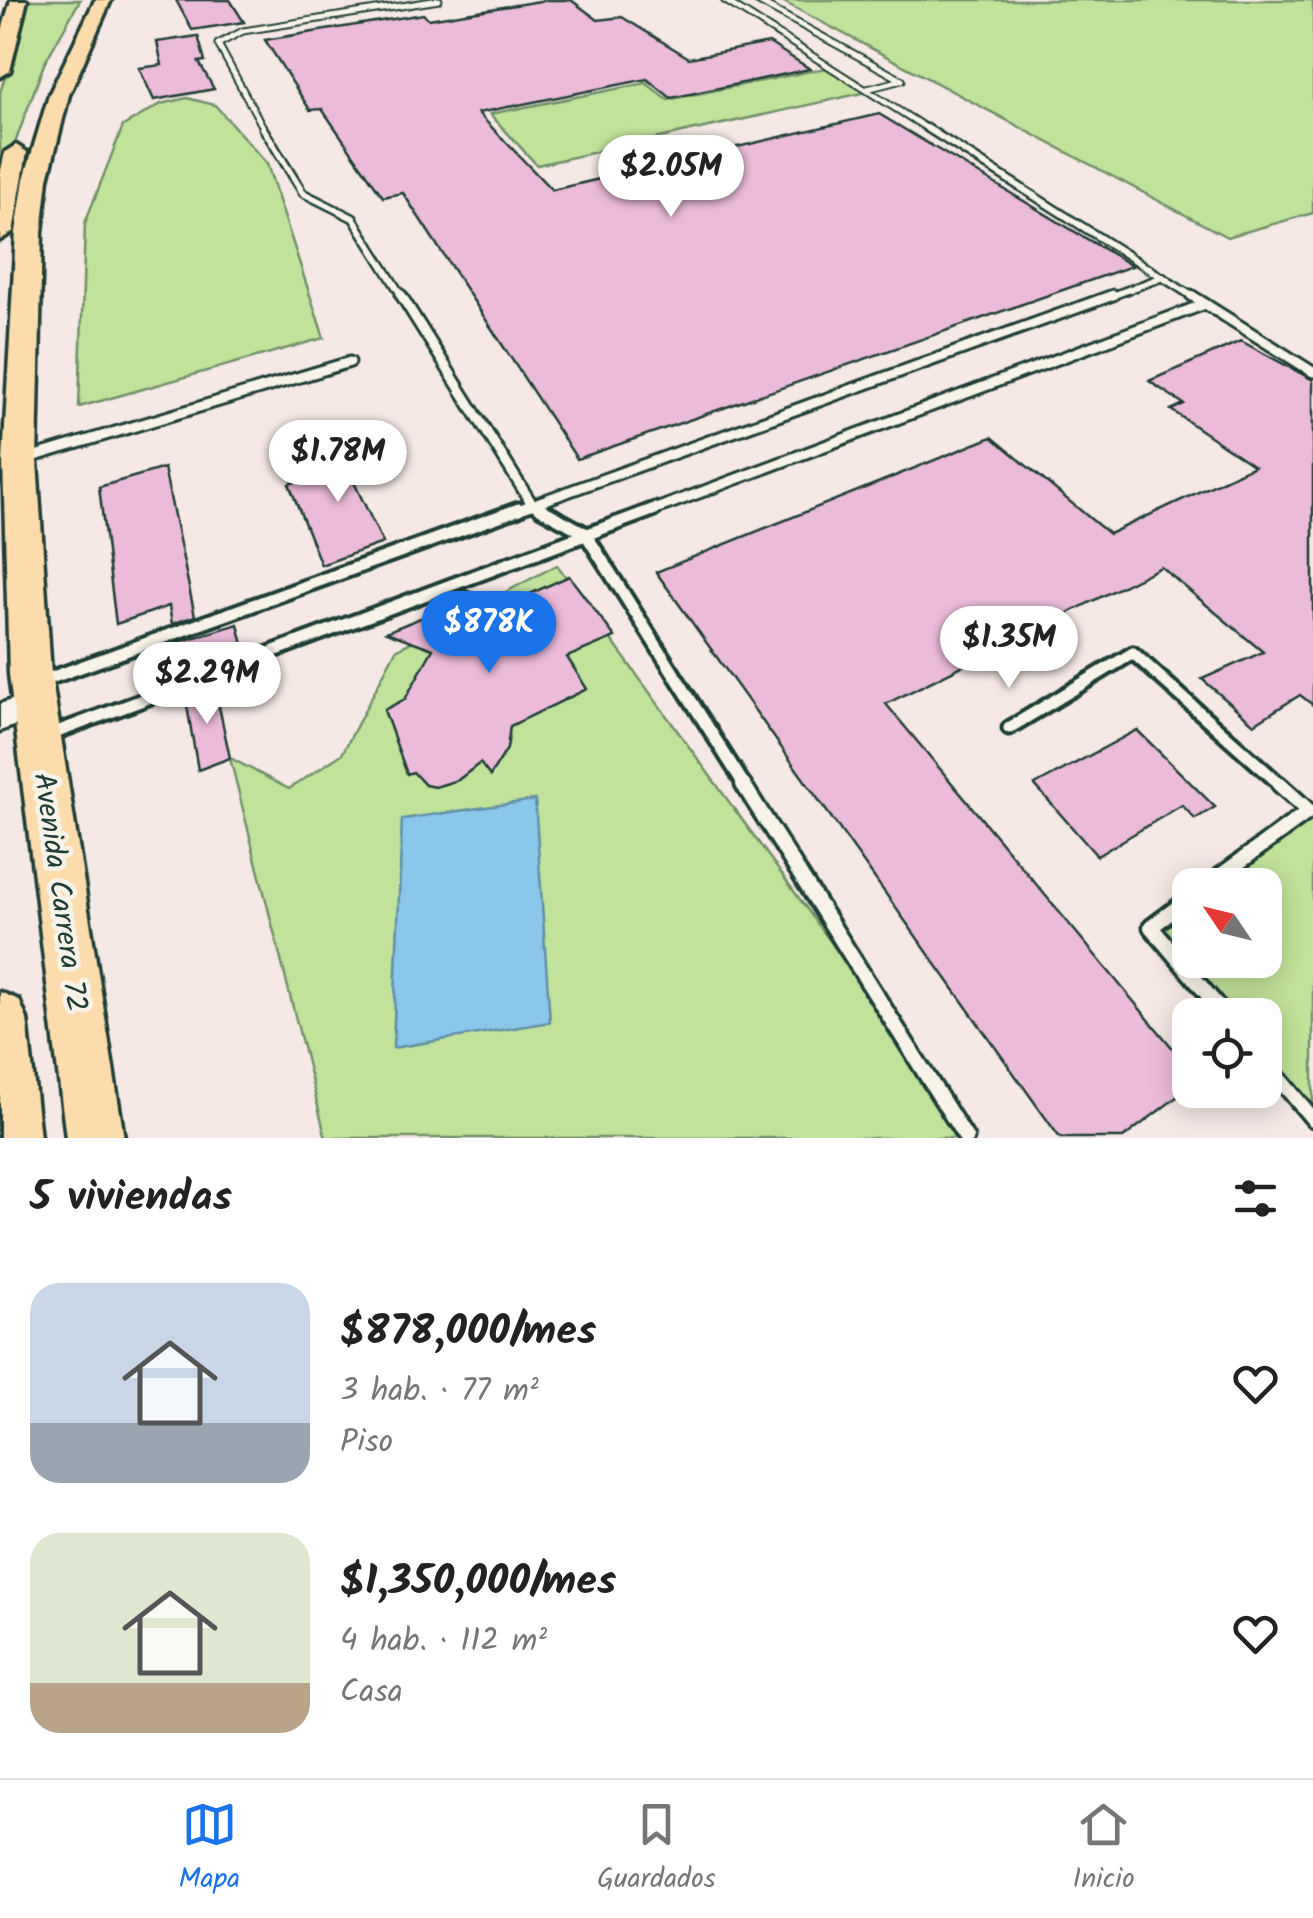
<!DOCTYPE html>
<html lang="es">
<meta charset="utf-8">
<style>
body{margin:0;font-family:Kalam,sans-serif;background:#f6f6f6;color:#222;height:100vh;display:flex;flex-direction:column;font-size:38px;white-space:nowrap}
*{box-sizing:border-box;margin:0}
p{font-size:32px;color:#767676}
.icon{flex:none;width:55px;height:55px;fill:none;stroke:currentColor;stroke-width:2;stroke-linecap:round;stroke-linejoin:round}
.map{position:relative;height:1138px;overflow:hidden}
.details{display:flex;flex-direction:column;background:#fff;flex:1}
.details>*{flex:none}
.needle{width:65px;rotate:305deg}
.fabs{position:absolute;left:1172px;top:868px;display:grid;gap:20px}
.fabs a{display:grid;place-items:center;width:110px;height:110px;border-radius:20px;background:#fff;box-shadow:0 5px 25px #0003;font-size:50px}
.price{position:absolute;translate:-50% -85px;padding:0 22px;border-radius:35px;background:#fff;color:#222;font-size:32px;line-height:65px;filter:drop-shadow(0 2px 5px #0008)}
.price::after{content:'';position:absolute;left:50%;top:60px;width:30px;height:22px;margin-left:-15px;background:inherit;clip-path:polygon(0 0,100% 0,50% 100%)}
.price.active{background:#1a73e8;color:#fff}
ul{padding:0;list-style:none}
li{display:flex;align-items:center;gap:30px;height:250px;padding:0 30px}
li span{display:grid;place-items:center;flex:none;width:280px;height:200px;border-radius:30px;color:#555}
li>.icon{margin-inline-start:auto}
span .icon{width:120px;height:120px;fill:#fffc;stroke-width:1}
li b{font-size:42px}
h2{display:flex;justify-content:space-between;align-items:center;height:120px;padding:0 30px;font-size:42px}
.menu{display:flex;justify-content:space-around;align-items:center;height:140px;border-top:2px solid #e0e0e0;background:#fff;font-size:28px;color:#767676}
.menu a{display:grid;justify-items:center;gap:5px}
.menu .active{color:#1a73e8}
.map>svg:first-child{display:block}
.green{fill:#c1e29b;stroke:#709068;stroke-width:2.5}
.water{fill:#8bc6eb;stroke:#608fa2;stroke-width:2.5}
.building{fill:#ecbbda;stroke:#1f3d34;stroke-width:2.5}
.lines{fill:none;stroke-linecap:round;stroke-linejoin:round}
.lane-far4-casing{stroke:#1f3d34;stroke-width:9}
.lane-far3-casing{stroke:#1f3d34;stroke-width:11}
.lane-far2-casing{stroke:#1f3d34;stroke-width:15}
.lane-far1-casing{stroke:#1f3d34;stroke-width:19}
.lane-casing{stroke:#1f3d34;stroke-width:21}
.secondary-casing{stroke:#1f3d34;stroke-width:7}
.highway-casing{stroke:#1f3d34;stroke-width:7}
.lane-far4{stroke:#f7f3e8;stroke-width:5}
.lane-far3{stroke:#f7f3e8;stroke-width:6}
.lane-far2{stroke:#f7f3e8;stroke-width:9}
.lane-far1{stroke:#f7f3e8;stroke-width:11}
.lane{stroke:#f7f3e8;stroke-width:14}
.secondary{fill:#f7f3e8;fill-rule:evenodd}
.highway{fill:#fcdcac;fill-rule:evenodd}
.labels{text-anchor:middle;stroke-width:9;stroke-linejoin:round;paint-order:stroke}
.street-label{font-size:30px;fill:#1f3d34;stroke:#f7f3e8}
</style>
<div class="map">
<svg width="1313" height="1138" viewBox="0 0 1313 1138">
<rect width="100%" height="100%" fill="#f5e8e5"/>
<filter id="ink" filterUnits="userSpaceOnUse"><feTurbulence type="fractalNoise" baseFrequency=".01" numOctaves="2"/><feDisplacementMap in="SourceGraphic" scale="20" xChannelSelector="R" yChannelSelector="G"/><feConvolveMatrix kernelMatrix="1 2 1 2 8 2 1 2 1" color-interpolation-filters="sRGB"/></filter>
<g filter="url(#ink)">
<g class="green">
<path d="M 28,0 L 80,0 L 44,64 L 0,184 L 0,93 Z"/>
<path d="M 780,0 L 1313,0 L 1313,213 L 1227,237 Z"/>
<path d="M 826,68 L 867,92 L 537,165 L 490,114 L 646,83 L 668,100 Z"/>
<path d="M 187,98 L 215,105 L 267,164 L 324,338 L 79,407 L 85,223 L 123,126 L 161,104 Z"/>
<path d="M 557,565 L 913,1055 L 966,1138 L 326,1138 L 230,758 L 289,789 L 342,754 L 396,650 Z"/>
<path d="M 1313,809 L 1313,1114 L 1265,1058 L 1265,1015 L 1227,1015 L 1151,927 L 1190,898 L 1190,960 L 1265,960 L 1265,885 L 1208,885 Z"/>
</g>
<path class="water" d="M 535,800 L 550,1022 L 393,1048 L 402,819 Z"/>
<g class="building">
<path d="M 176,0 L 230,0 L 244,22 L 192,30 Z"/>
<path d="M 546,0 L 571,0 L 598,20 L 622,17 L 689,58 L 769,43 L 810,69 L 671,98 L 647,79 L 478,113 L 552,190 L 879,114 L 1132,266 L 577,459 L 403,193 L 383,197 L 322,109 L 310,110 L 265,40 L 423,14 L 429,19 Z"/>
<path d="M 198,36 L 205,61 L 199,62 L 214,89 L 154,100 L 139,68 L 162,65 L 157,42 Z"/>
<path d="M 1241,341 L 1313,380 L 1313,705 L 1300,695 L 1254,724 L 1202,679 L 1263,652 L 1161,567 L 886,704 L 1190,1069 L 1190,1087 L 1123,1138 L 1060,1138 L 656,572 L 992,437 L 1109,534 L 1254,466 L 1171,410 L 1184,404 L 1149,381 Z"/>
<path d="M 375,443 L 386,464 L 351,476 L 383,543 L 321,565 L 289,484 L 322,473 L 317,462 Z"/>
<path d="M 164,468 L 195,616 L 172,624 L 169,606 L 116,624 L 99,487 Z"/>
<path d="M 569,576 L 615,637 L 567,657 L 587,689 L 510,726 L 507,749 L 490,776 L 480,763 L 458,780 L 435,787 L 425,785 L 413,772 L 407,774 L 384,710 L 405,699 L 433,649 L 386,632 L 433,613 L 445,597 L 465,590 L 508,604 Z"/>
<path d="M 238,624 L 244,649 L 182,676 L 176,643 Z"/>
<path d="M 214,683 L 230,758 L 198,770 L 185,694 Z"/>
<path d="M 1137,730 L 1215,807 L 1195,819 L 1182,805 L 1097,856 L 1035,785 Z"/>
</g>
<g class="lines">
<g class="lane-far4-casing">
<g id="lane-far4">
<path d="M 724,0 L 931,131"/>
<path d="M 755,0 L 902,80 L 867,89"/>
<path d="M 265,131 L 218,44 L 243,31 L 439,0"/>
</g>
</g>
<g class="lane-far3-casing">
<g id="lane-far3">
<path d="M 263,128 L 303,193 L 353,218 L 403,298"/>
<path d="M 927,128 L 1195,298"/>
<path d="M 1106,298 L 1163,277"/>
</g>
</g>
<g class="lane-far2-casing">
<g id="lane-far2">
<path d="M 401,295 L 532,504 L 546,512"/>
<path d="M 1191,295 L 1313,372"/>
<path d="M 25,459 L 350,362"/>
<path d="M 512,512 L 1113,295"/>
<path d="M 648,512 L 1205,304"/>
</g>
</g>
<g class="lane-far1-casing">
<g id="lane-far1">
<path d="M 541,509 L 585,533 L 745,786"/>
<path d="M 42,681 L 519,509"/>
<path d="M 1009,728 L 1133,653 L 1282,786"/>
<path d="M 49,735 L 655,509"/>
</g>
</g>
<g class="lane-casing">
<g id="lane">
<path d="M 743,784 L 966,1138"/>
<path d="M 1208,885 L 1309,811 L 1279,784"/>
<path d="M 1190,898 L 1151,927 L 1225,1015"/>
<path d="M 1265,1062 L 1313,1119"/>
</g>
</g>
<g class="secondary-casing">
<path id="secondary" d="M 34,692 L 45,696 L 50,705 L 45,714 L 0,731 L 0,704 Z"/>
</g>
<g class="highway-casing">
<g id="highway">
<path d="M 11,0 L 27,0 L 10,71 L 0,77 L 0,37 Z"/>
<path d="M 95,0 L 111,0 L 69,95 L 48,179 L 42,232 L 37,461 L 51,674 L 124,1138 L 66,1138 L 9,674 L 3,461 L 16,232 L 24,179 L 49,95 Z"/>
<path d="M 16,145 L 27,152 L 13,232 L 0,240 L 0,174 L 5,152 Z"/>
<path d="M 0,992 L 19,1000 L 27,1019 L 40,1138 L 0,1138 Z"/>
</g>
</g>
<use href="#lane-far4" class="lane-far4"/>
<use href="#lane-far3" class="lane-far3"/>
<use href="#lane-far2" class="lane-far2"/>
<use href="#lane-far1" class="lane-far1"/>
<use href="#lane" class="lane"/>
<use href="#secondary" class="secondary"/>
<use href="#highway" class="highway"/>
</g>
</g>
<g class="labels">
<g class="street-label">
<text transform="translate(61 892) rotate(82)" y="10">Avenida Carrera 72</text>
</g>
</g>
</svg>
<div class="fabs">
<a><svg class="needle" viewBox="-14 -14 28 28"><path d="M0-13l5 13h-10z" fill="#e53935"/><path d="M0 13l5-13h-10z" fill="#767676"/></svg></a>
<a><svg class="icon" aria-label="locate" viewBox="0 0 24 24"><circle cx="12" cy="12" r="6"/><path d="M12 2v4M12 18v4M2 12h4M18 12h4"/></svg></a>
</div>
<b class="price" style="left:671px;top:220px">$2.05M</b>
<b class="price" style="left:338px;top:505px">$1.78M</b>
<b class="price active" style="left:489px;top:676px">$878K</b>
<b class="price" style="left:1009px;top:691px">$1.35M</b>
<b class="price" style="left:207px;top:727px">$2.29M</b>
</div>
<section class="details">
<h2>5 viviendas<svg class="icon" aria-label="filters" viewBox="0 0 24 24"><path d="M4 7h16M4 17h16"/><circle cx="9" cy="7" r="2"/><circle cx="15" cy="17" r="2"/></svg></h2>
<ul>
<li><span style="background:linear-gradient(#c9d6e8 70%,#9aa5b1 0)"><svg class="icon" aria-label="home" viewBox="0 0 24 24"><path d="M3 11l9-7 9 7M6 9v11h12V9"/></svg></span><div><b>$878,000/mes</b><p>3 hab. · 77 m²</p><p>Piso</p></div><svg class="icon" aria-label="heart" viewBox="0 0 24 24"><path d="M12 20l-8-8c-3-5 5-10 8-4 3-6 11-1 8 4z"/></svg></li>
<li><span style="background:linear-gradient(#dfe7d0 75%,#b9a48a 0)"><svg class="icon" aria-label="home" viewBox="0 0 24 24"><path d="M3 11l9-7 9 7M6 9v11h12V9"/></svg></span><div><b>$1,350,000/mes</b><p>4 hab. · 112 m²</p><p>Casa</p></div><svg class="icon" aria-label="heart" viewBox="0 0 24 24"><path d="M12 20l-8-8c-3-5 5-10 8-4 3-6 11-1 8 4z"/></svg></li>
</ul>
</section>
<nav class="menu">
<a class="active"><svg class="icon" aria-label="map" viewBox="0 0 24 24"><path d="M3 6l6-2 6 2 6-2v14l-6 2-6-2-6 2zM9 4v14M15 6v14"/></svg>Mapa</a>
<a><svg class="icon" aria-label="saved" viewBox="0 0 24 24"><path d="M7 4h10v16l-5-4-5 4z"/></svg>Guardados</a>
<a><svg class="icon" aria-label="home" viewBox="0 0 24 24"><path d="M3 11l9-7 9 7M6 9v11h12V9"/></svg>Inicio</a>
</nav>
